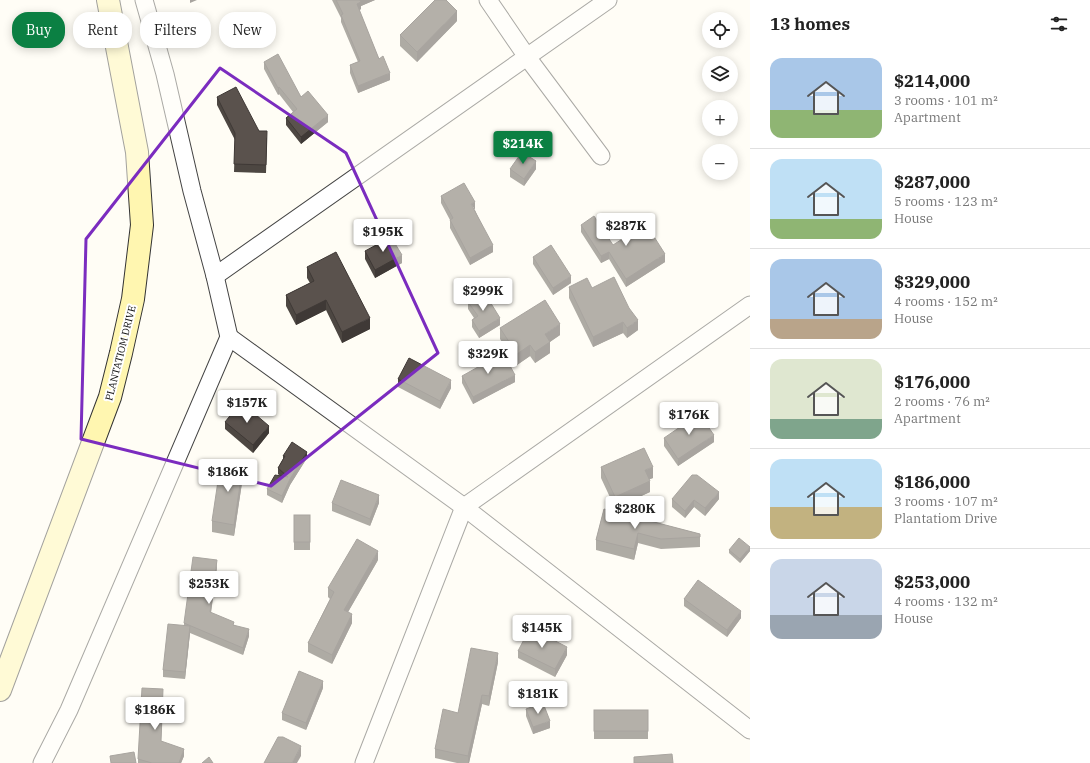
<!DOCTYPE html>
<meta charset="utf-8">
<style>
body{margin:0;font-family:"IBM Plex Serif",serif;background:#f2f2f2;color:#222;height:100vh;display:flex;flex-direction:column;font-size:15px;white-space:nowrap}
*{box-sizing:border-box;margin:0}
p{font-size:13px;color:#767676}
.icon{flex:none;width:22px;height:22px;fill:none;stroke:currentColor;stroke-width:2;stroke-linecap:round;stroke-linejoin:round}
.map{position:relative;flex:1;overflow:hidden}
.side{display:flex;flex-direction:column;background:#fff;width:340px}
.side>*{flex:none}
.guide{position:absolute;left:12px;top:12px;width:380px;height:36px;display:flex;gap:8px}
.fabs{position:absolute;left:702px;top:12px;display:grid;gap:8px}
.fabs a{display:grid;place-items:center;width:36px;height:36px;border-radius:50%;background:#fff;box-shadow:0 2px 10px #0003;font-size:20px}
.price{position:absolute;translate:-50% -34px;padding:0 9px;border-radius:4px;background:#fff;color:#222;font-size:13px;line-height:26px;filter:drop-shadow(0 1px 2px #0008)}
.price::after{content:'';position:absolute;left:50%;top:24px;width:12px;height:9px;margin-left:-6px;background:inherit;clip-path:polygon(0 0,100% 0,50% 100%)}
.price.active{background:#0b8043;color:#fff}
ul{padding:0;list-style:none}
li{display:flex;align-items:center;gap:12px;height:100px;padding:0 20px}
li+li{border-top:1px solid #e0e0e0}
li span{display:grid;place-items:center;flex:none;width:112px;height:80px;border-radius:12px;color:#555}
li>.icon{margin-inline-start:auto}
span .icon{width:48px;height:48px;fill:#fffc;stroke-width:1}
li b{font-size:17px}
h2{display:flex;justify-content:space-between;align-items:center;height:48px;padding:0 20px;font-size:17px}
.tag{padding:0 14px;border-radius:16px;background:#fff;box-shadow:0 2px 10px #0003;font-size:14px;line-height:36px}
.tag.active{background:#0b8043;color:#fff}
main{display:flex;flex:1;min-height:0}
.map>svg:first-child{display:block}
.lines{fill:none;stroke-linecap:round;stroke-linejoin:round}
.street-casing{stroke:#444;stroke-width:19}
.secondary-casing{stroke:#333;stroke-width:24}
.street{stroke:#fff;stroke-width:17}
.secondary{stroke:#fff6b0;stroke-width:22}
.wall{fill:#4d4742}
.shaded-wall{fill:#3f3936}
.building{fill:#5a524d;stroke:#3f3936}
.marked{fill:none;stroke:#7b2cbf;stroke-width:3;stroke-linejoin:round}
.labels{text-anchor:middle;stroke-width:4;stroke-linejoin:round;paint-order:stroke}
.street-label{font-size:10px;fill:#111;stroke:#fff}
</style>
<main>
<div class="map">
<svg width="750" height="763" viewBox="0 0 750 763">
<rect width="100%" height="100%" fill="#fffdf5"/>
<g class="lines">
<g class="street-casing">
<g id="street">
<path d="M 488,0 L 527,57 L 601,156"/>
<path d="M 215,276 L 608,0"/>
<path d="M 229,337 L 464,507 L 750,730"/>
<path d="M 42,763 L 69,710 L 229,337 L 215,276 L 192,191 L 165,74 L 144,0"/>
<path d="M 364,763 L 464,507 L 750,305"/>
</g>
</g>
<g class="secondary-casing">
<path id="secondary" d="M 0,690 L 110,397 L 121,353 L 133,299 L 142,225 L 137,152 L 108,0"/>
</g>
<use href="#street" class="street"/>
<use href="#secondary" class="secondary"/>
</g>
<g class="wall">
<path d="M 332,0 L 375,0 L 361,6 L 361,9 L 359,10 L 379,59 L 390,80 L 358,93 L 350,73 L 350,65 L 358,62 L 341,22 L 341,18 Z"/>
<path d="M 457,21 L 417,62 L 400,46 L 400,35 Z"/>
<path d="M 264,62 L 328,122 L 301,144 L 286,125 L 286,118 L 293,112 L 279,94 L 278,95 L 264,69 Z"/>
<path d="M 217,97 L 259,131 L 267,138 L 266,173 L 234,172 L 235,140 L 217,105 Z"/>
<path d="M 510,169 L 536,169 L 524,186 L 510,177 Z"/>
<path d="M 441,196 L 475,210 L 493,252 L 470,265 L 450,228 L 450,220 L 441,203 Z"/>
<path d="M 581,225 L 613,245 L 665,262 L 626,287 L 609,259 L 601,263 L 581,232 Z"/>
<path d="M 365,251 L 402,263 L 375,278 L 365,259 Z"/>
<path d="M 533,257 L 571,283 L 553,295 L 533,264 Z"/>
<path d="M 307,267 L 370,329 L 342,343 L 326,310 L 296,325 L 286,306 L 286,295 L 310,283 L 307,278 Z"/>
<path d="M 569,287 L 638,330 L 627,338 L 623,333 L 593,347 L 569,298 Z"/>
<path d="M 468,302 L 500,325 L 479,338 L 472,327 L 472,320 L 474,318 L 468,309 Z"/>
<path d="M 500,328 L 560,335 L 550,342 L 550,353 L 535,363 L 530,356 L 517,365 L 500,339 Z"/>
<path d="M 462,376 L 515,382 L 473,404 L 462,383 Z"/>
<path d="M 398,379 L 451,388 L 440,409 L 398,387 Z"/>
<path d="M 225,422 L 269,433 L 253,453 L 225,429 Z"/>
<path d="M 664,438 L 714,442 L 678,466 L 664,446 Z"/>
<path d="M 283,456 L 307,458 L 290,485 L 282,503 L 267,495 L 267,489 L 280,476 L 278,474 L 278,468 L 283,459 Z"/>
<path d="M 601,467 L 653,478 L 649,479 L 650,492 L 615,508 L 601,478 Z"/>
<path d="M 243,476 L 234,536 L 212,532 L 212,521 Z"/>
<path d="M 672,499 L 719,499 L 705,516 L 694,507 L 685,518 L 672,507 Z"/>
<path d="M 332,503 L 379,503 L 370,526 L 332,511 Z"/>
<path d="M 604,509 L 700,534 L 700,547 L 661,549 L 638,543 L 634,560 L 596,550 L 596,540 Z"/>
<rect x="294" y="515" width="16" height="35"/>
<path d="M 729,550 L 750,551 L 740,563 L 729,553 Z"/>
<path d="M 378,560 L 348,612 L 352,623 L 332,664 L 308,652 L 308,643 L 330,599 L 328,597 L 328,588 Z"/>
<path d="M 217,567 L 211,613 L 234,625 L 249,636 L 243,655 L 190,633 L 185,679 L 163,677 L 163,670 L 184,625 L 184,623 Z"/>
<path d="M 684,599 L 741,618 L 727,637 L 684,606 Z"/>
<path d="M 518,651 L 567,655 L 555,677 L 518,658 Z"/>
<path d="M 498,662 L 489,706 L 482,704 L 469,763 L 457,763 L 435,758 L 435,749 L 458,713 Z"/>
<path d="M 323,688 L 306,730 L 282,720 L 282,713 Z"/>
<path d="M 163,696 L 161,741 L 184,756 L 181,763 L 138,763 L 138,759 Z"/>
<path d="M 526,709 L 550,728 L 533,734 L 526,716 Z"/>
<rect x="594" y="710" width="54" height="29"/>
</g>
<g class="shaded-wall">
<path d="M 190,0 L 197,0 L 190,3 Z"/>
<path d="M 359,0 L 375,0 L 361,6 L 361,9 L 357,12 L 357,4 Z"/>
<path d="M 457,11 L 457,21 L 417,62 L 417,52 Z"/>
<path d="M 390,73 L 390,80 L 358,93 L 358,86 Z"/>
<path d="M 279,87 L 279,94 L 278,95 L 278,88 Z"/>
<path d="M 328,115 L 328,122 L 301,144 L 301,137 Z"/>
<path d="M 536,161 L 536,169 L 524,186 L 524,179 Z"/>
<path d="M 475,202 L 475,210 L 471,204 Z"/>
<path d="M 493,245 L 493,252 L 470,265 L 470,258 Z"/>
<path d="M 609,252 L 609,259 L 601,263 L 601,256 Z"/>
<path d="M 665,254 L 665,262 L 626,287 L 626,279 Z"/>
<path d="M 402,255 L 402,263 L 375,278 L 375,270 Z"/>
<path d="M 571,276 L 571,283 L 553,295 L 553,288 Z"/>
<path d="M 326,300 L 326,310 L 296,325 L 296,315 Z"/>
<path d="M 370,318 L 370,329 L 342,343 L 342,332 Z"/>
<path d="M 500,318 L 500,325 L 479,338 L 479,331 Z"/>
<path d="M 638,320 L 638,330 L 627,338 L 627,328 Z"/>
<path d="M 623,322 L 623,333 L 593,347 L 593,337 Z"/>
<path d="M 560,324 L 560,335 L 545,345 L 545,334 Z"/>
<path d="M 550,342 L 550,353 L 535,363 L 535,352 Z"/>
<path d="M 530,345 L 530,356 L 517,365 L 517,354 Z"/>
<path d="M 515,375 L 515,382 L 473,404 L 473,397 Z"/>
<path d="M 451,380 L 451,388 L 440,409 L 440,401 Z"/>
<path d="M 269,426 L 269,433 L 253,453 L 253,445 Z"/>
<path d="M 714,435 L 714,442 L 678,466 L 678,459 Z"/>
<path d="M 307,452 L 307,458 L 290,485 L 282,503 L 282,496 L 290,479 Z"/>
<path d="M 243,465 L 243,476 L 234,536 L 234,525 Z"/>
<path d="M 653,467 L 653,478 L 645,481 L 645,470 Z"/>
<path d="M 650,481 L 650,492 L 615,508 L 615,497 Z"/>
<path d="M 719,492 L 719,499 L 705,516 L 705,508 Z"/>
<path d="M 379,495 L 379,503 L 370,526 L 370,519 Z"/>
<path d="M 694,500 L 694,507 L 685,518 L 685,511 Z"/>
<path d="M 638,533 L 638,543 L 634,560 L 634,549 Z"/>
<path d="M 750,547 L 750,551 L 740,563 L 740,559 Z"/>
<path d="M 378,551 L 378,560 L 344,619 L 344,610 Z"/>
<path d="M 217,560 L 217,567 L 210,619 L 210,612 Z"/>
<path d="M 741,611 L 741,618 L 727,637 L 727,630 Z"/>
<path d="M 352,614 L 352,623 L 332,664 L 332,655 Z"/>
<path d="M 190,626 L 190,633 L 185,679 L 185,672 Z"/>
<path d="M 249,629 L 249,636 L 243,655 L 243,648 Z"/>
<path d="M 567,647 L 567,655 L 555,677 L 555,669 Z"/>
<path d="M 498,653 L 498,662 L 489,706 L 489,696 Z"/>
<path d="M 323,681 L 323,688 L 306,730 L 306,723 Z"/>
<path d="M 482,695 L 482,704 L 469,763 L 468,763 L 468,756 Z"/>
<path d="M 550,721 L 550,728 L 533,734 L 533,727 Z"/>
<path d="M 301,746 L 301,756 L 297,763 L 292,763 Z"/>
<path d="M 184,749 L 184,756 L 181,763 L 179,763 Z"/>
</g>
<g class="building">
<path d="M 336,0 L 360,0 L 361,2 L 357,4 L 379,59 L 383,56 L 390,73 L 358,86 L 350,65 L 360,61 L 341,15 L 343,14 Z"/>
<path d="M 435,0 L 446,0 L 457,11 L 417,52 L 400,35 Z"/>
<path d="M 278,54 L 301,97 L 308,91 L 328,115 L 301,137 L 286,118 L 297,109 L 279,87 L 278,88 L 264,62 Z"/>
<path d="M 236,87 L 259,131 L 267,131 L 266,165 L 234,164 L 235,133 L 217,97 Z"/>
<path d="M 522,152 L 536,161 L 524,179 L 510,169 Z"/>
<path d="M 464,183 L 475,202 L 471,204 L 493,245 L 470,258 L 450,220 L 453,218 L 441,196 Z"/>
<path d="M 594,216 L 613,245 L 646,224 L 665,254 L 626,279 L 609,252 L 601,256 L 581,225 Z"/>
<path d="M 391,237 L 402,255 L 375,270 L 365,251 Z"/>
<path d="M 551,245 L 571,276 L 553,288 L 533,257 Z"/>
<path d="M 336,252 L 370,318 L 342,332 L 326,300 L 296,315 L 286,295 L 314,281 L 307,267 Z"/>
<path d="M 614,277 L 629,308 L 638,320 L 627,328 L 623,322 L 593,337 L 569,287 L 587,278 L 592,288 Z"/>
<path d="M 484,292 L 500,318 L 479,331 L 472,320 L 478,316 L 468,302 Z"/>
<path d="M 545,300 L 560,324 L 545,334 L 550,342 L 535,352 L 530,345 L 517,354 L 500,328 Z"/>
<path d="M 503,353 L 515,375 L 473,397 L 462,376 Z"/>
<path d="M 409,358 L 451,380 L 440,401 L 398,379 Z"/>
<path d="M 241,402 L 269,426 L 253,445 L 225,422 Z"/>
<path d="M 699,414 L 714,435 L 678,459 L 664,438 Z"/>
<path d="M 292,442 L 307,452 L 290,479 L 282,496 L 267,489 L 275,475 L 288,477 L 278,468 L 285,456 L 283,456 Z"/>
<path d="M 644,448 L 653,467 L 645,470 L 650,481 L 615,497 L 601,467 Z"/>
<path d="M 221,461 L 243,465 L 234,525 L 212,521 Z"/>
<path d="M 692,475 L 697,475 L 719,492 L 705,508 L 694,500 L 685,511 L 672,499 Z"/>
<path d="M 341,480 L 379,495 L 370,519 L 332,503 Z"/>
<path d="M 604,509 L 700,534 L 700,537 L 661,539 L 638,533 L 634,549 L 596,540 Z"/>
<rect x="294" y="515" width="16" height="27"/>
<path d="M 739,538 L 750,547 L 740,559 L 729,550 Z"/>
<path d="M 357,539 L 378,551 L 344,610 L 352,614 L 332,655 L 308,643 L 334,592 L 328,588 Z"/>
<path d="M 193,557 L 217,560 L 210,612 L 234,622 L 233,625 L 249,629 L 243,648 L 184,623 Z"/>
<path d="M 698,580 L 741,611 L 727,630 L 684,599 Z"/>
<path d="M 168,624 L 190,626 L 185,672 L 163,670 Z"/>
<path d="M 530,628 L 567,647 L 555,669 L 518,651 Z"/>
<path d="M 471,648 L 498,653 L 489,696 L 482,695 L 468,756 L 435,749 L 443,709 L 458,713 Z"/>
<path d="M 299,671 L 323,681 L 306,723 L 282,713 Z"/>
<path d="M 142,688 L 163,689 L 161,741 L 184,749 L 179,763 L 152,763 L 138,759 Z"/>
<path d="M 543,703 L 550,721 L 533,727 L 526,709 Z"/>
<rect x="594" y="710" width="54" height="21"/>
<path d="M 278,737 L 283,737 L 301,746 L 292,763 L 264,763 Z"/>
<path d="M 134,752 L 136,763 L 111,763 L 110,756 Z"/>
<path d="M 672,754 L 673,763 L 634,763 L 634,757 Z"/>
<path d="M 209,757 L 213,763 L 202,763 Z"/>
</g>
<path d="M0 0H750V763H0ZM 220,68 L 346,153 L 438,353 L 271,486 L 81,439 L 86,239 Z" fill="#fffdf5" fill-opacity=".55" fill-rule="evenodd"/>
<path class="marked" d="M 220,68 L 346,153 L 438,353 L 271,486 L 81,439 L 86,239 Z"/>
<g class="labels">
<g class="street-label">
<text transform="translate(120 353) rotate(-76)" y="4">PLANTATIOM DRIVE</text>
</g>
</g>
</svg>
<div class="fabs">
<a><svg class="icon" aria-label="locate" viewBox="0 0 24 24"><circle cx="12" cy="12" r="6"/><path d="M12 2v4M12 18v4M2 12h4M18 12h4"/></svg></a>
<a><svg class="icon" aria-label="layers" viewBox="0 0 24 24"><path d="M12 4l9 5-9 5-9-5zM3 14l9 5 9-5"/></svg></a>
<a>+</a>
<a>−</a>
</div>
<b class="price active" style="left:523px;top:165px">$214K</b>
<b class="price" style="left:626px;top:247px">$287K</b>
<b class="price" style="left:383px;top:253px">$195K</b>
<b class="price" style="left:483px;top:312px">$299K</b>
<b class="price" style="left:488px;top:375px">$329K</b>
<b class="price" style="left:247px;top:424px">$157K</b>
<b class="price" style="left:689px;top:436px">$176K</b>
<b class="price" style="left:228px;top:493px">$186K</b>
<b class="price" style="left:635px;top:530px">$280K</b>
<b class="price" style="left:209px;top:605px">$253K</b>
<b class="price" style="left:542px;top:649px">$145K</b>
<b class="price" style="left:538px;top:715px">$181K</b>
<b class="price" style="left:155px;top:731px">$186K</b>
<div class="guide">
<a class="tag active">Buy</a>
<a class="tag">Rent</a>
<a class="tag">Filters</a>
<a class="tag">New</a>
</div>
</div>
<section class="side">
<h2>13 homes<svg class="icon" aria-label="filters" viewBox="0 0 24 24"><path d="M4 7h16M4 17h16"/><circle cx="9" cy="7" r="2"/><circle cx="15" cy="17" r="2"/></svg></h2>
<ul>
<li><span style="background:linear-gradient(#a9c7e8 65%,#8fb573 0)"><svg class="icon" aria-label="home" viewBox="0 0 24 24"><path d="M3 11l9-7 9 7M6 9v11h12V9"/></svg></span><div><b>$214,000</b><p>3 rooms · 101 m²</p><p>Apartment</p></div></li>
<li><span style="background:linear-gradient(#bfe0f5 75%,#8fb573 0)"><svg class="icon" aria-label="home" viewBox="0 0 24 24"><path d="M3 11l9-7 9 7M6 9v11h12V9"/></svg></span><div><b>$287,000</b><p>5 rooms · 123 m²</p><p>House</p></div></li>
<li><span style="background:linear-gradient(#a9c7e8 75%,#b9a48a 0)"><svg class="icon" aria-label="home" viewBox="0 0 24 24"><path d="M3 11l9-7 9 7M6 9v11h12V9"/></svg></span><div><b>$329,000</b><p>4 rooms · 152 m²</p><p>House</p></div></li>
<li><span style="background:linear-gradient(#dfe7d0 75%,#7fa58c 0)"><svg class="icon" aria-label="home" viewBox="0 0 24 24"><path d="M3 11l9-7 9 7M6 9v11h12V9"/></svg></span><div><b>$176,000</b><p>2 rooms · 76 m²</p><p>Apartment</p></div></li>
<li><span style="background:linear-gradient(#bfe0f5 60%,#c2b280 0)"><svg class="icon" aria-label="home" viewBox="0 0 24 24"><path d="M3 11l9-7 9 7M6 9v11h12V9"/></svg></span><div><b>$186,000</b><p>3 rooms · 107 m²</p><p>Plantatiom Drive</p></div></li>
<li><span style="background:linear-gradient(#c9d6e8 70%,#9aa5b1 0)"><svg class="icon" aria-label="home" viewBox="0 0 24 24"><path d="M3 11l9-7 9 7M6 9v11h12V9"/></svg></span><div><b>$253,000</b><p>4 rooms · 132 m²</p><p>House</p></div></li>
</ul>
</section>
</main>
